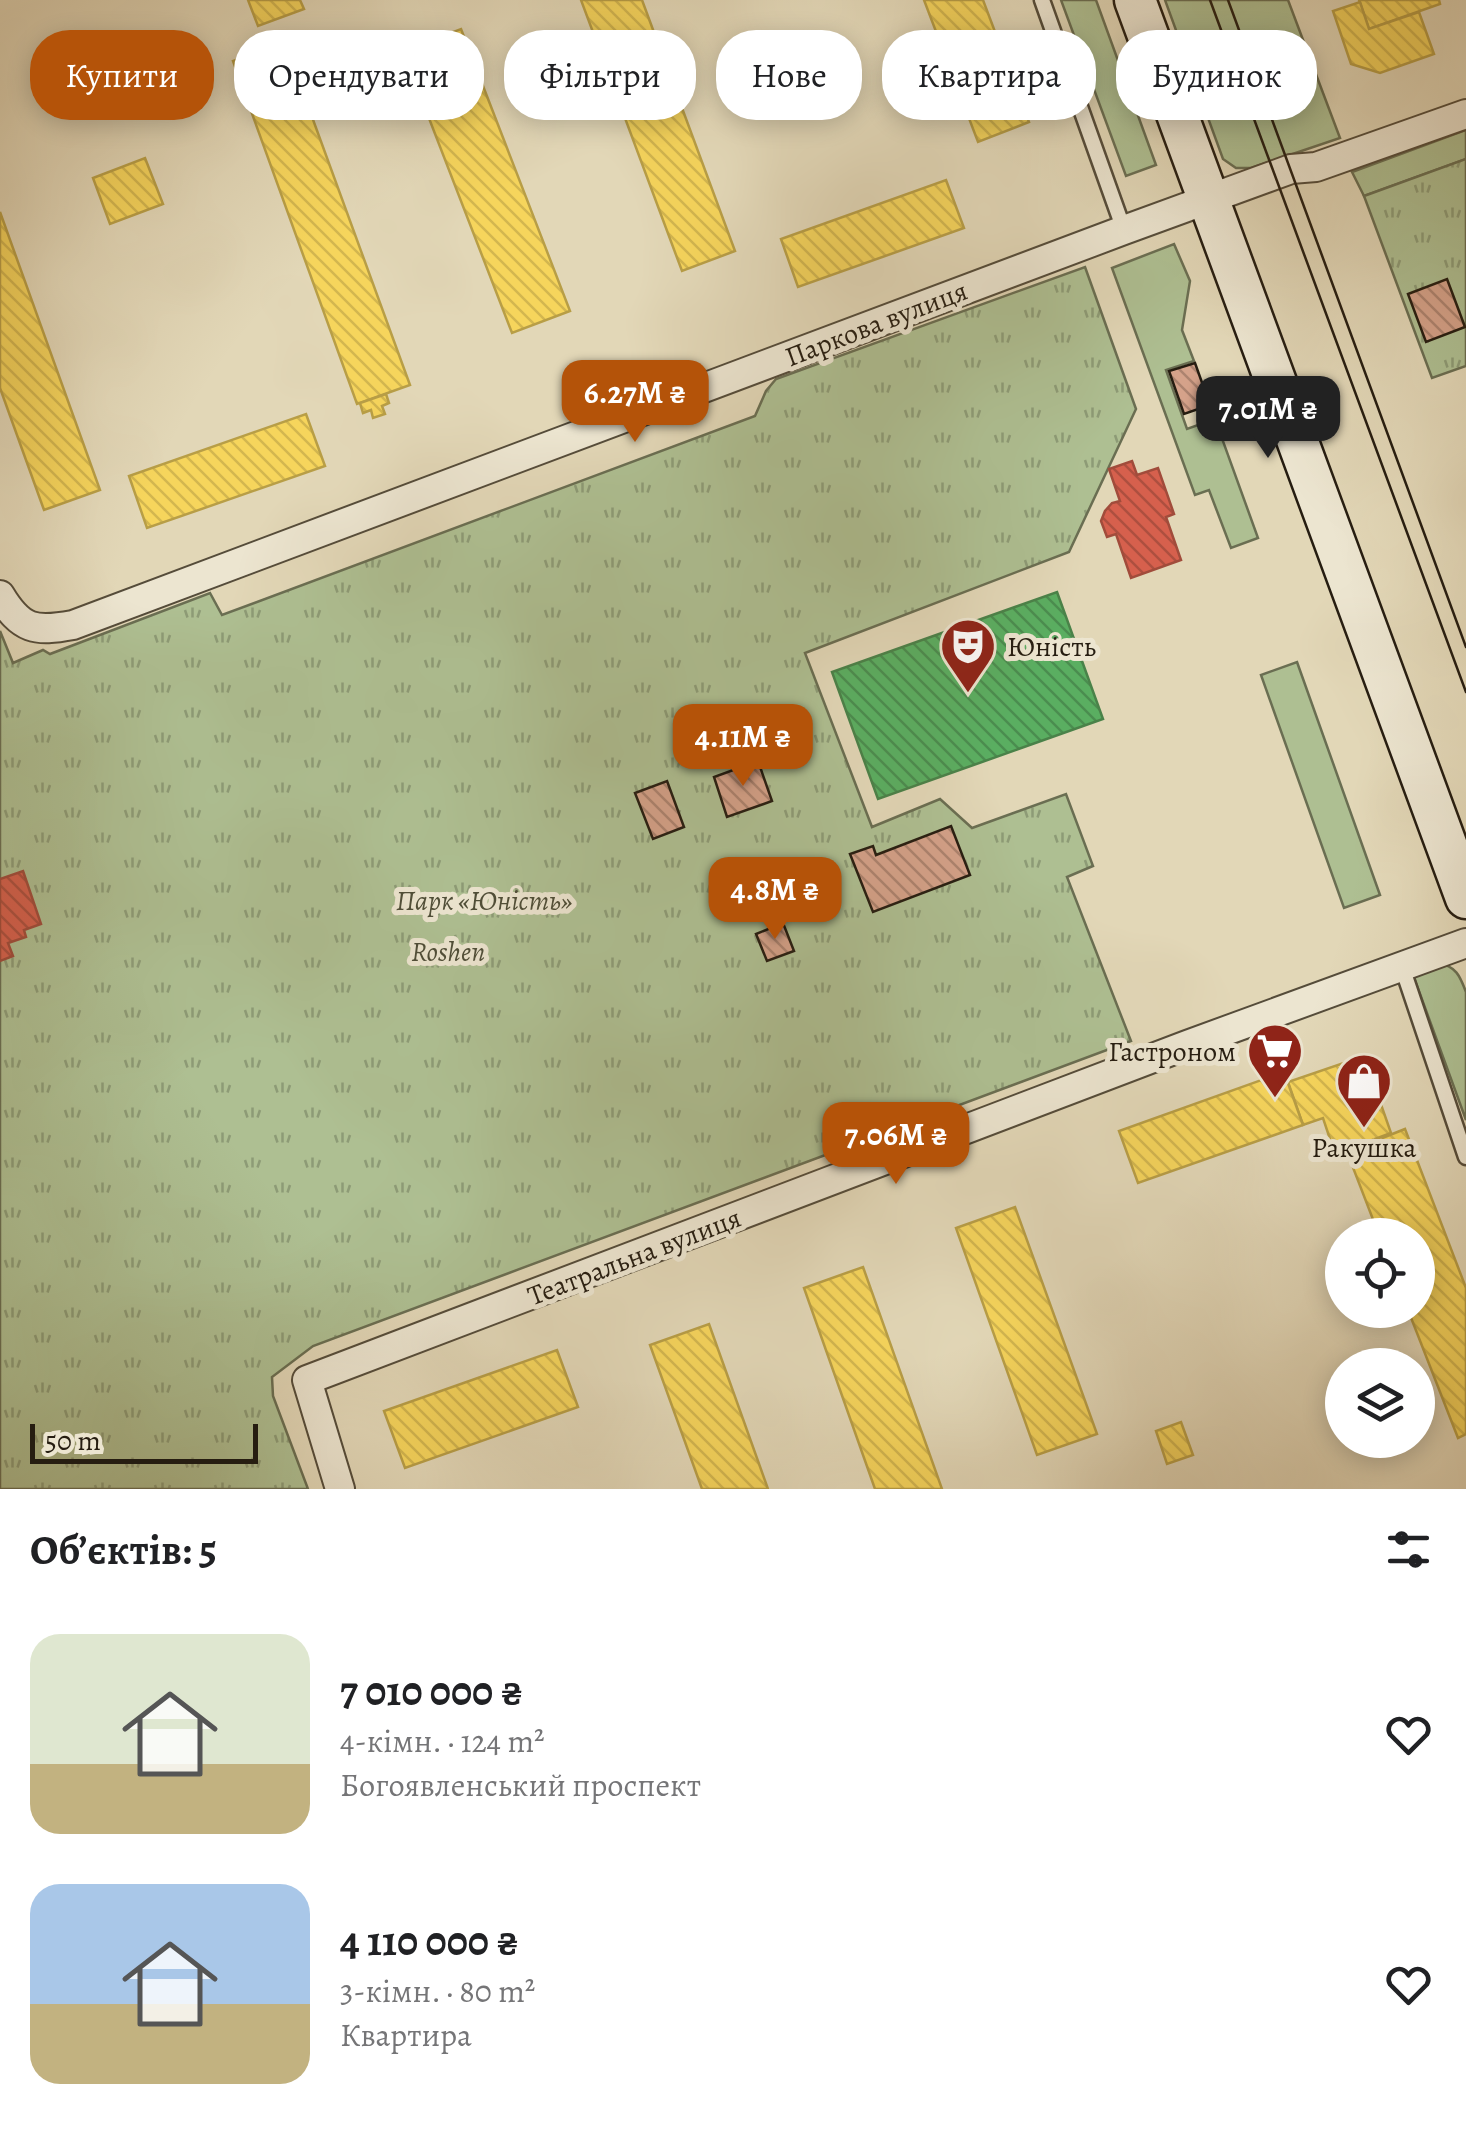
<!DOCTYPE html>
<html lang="uk">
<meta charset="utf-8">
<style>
body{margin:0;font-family:Alegreya,serif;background:#f2f2f2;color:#202124;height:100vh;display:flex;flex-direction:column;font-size:38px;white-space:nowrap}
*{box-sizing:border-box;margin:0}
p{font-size:32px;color:#757577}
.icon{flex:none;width:55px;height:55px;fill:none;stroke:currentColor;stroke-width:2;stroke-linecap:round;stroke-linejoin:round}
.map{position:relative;height:1489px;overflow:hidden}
.details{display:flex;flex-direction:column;background:#fff;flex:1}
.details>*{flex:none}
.banner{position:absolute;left:30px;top:30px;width:1408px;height:90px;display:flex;gap:20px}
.controls{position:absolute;left:1325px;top:1218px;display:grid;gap:20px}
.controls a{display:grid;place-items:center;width:110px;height:110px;border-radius:50%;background:#fff;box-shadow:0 5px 25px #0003;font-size:50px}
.scale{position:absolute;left:30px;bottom:25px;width:228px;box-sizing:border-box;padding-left:10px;border:5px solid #261d11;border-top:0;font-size:28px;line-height:35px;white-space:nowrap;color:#261d11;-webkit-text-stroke:8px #ece5d0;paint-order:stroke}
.price{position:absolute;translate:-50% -85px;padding:0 22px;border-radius:20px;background:#b45309;color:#fff;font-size:32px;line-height:65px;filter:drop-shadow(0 2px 5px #0008)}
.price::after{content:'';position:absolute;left:50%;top:60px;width:30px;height:22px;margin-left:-15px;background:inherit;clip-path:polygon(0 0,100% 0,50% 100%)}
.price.current{background:#222;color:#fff}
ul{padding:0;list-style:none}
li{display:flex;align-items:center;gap:30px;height:250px;padding:0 30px}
li span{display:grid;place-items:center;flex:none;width:280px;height:200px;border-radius:30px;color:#555}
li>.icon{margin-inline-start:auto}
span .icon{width:120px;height:120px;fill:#fffc;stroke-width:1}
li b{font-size:42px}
h2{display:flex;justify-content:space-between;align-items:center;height:120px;padding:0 30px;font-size:42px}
.pill{padding:0 35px;border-radius:40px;background:#fff;box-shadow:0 5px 25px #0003;font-size:35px;line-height:90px}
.pill.current{background:#b45309;color:#fff}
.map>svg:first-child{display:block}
.green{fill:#aebf92;stroke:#6a6e52;stroke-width:2.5}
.park{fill:url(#park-tufts);stroke:#6a6e52;stroke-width:2.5}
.homes{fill:url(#homes-back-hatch);stroke:#b89e46;stroke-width:2.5}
.shops{fill:url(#shops-back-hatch);stroke:#a14c3b;stroke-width:2.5}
.public{fill:url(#public-back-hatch);stroke:#4a8249;stroke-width:2.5}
.building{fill:url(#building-back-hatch);stroke:#261d11;stroke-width:2.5}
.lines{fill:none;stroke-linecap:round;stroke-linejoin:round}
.lane-casing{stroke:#554c3a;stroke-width:19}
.street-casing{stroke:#554c3a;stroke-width:32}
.secondary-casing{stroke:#261d11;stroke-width:45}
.lane{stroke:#ece5d0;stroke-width:14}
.street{stroke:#ece5d0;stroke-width:28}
.secondary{stroke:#ece5d0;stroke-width:40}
.tram{stroke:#261d11;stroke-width:2.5}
.labels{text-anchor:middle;stroke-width:10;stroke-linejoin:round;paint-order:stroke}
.street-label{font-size:28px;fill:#261d11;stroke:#ece5d0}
.poi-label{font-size:28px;fill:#261d11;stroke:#ece5d0;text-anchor:start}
.park-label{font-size:28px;font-style:italic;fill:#4f4e38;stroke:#ece5d0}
</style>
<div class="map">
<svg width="1466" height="1489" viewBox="0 0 1466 1489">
<defs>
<pattern id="park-tufts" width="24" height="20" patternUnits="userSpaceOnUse" patternTransform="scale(2.5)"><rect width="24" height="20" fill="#aebf92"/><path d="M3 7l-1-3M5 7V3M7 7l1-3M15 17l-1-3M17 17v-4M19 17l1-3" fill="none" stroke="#8d9b76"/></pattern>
<pattern id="homes-back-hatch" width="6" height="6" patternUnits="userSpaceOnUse" patternTransform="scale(2.5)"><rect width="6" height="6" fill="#f6d55c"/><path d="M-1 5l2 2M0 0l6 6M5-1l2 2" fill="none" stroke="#d3b64f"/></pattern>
<pattern id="shops-back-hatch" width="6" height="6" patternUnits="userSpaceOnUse" patternTransform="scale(2.5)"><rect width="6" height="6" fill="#d6604d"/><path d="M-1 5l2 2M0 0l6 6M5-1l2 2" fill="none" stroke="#ad4f3f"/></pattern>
<pattern id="public-back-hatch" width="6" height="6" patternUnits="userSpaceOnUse" patternTransform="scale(2.5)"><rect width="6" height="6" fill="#5aae61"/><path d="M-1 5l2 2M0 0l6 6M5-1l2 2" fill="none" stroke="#4a8d4f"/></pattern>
<pattern id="building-back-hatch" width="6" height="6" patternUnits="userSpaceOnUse" patternTransform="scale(2.5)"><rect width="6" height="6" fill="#d5a28a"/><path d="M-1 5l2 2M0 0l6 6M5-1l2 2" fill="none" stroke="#ad836f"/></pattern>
</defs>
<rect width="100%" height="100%" fill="#e2d7b7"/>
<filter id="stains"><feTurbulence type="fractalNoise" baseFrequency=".002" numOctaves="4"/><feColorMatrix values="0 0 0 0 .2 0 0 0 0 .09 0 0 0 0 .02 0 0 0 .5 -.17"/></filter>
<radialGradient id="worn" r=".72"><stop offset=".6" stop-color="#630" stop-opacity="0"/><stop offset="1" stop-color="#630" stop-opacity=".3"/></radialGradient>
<g class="green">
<path d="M 1061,0 L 1096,0 L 1156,165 L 1126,176 Z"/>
<path d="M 1165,0 L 1288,0 L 1340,138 L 1251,168 L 1236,168 L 1223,159 Z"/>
<path d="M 1466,130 L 1466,159 L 1364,196 L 1352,172 Z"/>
<path d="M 1174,244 L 1190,281 L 1182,330 L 1194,361 L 1166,370 L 1187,429 L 1215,419 L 1258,538 L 1231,548 L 1209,490 L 1195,495 L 1112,268 Z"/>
<path d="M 1297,662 L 1380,895 L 1344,908 L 1261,675 Z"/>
<path d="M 1438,963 C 1456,966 1460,976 1466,992 L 1466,1120 L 1412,972 Z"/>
</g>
<g class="park">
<path d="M 1466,159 L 1466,366 L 1432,378 L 1364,196 Z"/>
<path d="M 1085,267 L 1136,409 L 1069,552 L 805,653 L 872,827 L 940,799 L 972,828 L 1066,794 L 1093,866 L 1067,877 L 1131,1041 L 313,1346 L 272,1377 L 273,1396 L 308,1489 L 0,1489 L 0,631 L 13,663 L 43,650 L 50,654 L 210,593 L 222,615 L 755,416 L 766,391 L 776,379 Z"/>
</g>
<g class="homes">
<path d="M 248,0 L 300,0 L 304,9 L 258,26 Z"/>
<path d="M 581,0 L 642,0 L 735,251 L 682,271 Z"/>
<path d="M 924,0 L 983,0 L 1029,122 L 978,142 Z"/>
<path d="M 1359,0 L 1439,0 L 1440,4 L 1369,29 Z"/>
<path d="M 1360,2 L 1369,29 L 1419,12 L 1434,54 L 1380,73 L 1351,64 L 1333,11 Z"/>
<path d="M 461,29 L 570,311 L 512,333 L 403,51 Z"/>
<path d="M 285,43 L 410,385 L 357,404 L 233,61 Z"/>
<path d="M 145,158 L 163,204 L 110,224 L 93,178 Z"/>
<path d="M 946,180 L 964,228 L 798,287 L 781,239 Z"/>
<path d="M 0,212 L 100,490 L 44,510 L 0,388 Z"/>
<path d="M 386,394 L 389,403 L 382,406 L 385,414 L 373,418 L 371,410 L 363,413 L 360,403 Z"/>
<path d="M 306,414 L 325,466 L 147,528 L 129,476 Z"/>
<path d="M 1364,1056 L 1391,1133 L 1335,1154 L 1323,1118 L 1303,1125 L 1288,1082 Z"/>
<path d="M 1284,1072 L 1303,1125 L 1138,1183 L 1119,1131 Z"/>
<path d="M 1405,1129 L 1466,1288 L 1466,1434 L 1458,1438 L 1408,1310 L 1418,1310 L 1418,1235 L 1379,1235 L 1347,1152 Z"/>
<path d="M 1015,1207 L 1097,1434 L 1037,1455 L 956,1228 Z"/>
<path d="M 863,1267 L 942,1489 L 875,1489 L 804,1288 Z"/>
<path d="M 709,1324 L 768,1489 L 702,1489 L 650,1345 Z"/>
<path d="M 557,1350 L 578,1407 L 405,1468 L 384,1411 Z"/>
<path d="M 1181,1422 L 1193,1455 L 1167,1464 L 1156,1431 Z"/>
</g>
<g class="shops">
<path d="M 1132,461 L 1137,475 L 1158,468 L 1174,514 L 1166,517 L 1181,560 L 1131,578 L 1116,534 L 1107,537 L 1101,521 L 1105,511 L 1112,503 L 1120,501 L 1109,469 Z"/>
<path d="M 23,871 L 41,924 L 24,930 L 26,937 L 8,943 L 13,956 L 0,961 L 0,879 Z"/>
</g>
<path class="public" d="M 1057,592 L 1103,719 L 878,799 L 832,672 Z"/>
<g class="building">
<path d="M 1447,279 L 1465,327 L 1426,342 L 1408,294 Z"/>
<path d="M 1195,363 L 1210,405 L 1184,414 L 1169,371 Z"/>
<path d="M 758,761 L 772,801 L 727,817 L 714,777 Z"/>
<path d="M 667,781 L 684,827 L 653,839 L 635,793 Z"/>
<path d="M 951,826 L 970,875 L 873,912 L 850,854 L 873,846 L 876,855 Z"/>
<path d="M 783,923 L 794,951 L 767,961 L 756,934 Z"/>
</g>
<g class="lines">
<g class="lane-casing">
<g id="lane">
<path d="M 1042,0 L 1124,230"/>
<path d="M 1402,967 L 1466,1157"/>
</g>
</g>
<g class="street-casing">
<g id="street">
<path d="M 0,595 C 21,630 35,632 73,625 L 1124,230 L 1291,169 L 1316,167 L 1466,114"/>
<path d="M 340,1489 L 307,1380 L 1187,1045 L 1466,943"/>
</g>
</g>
<g class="secondary-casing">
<path id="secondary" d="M 1135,0 L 1466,898"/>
</g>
<use href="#lane" class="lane"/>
<use href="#street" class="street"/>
<use href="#secondary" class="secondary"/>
<g class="tram">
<path d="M 1210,0 L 1466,692"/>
<path d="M 1228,0 L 1466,647"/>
</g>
</g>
<defs>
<g id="theatre-pin" transform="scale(2.875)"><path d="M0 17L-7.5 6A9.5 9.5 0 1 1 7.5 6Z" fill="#8f2418" stroke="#ece5d0"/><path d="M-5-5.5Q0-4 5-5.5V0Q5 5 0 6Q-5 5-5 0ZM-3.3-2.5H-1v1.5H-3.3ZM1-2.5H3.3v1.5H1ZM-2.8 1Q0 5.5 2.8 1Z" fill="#fff"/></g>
<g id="supermarket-pin" transform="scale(2.875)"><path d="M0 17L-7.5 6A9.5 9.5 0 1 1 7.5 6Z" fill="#8f2418" stroke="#ece5d0"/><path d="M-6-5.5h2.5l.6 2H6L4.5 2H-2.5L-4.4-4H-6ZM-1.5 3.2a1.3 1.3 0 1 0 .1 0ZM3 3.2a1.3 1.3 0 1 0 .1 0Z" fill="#fff"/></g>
<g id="shop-pin" transform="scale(2.875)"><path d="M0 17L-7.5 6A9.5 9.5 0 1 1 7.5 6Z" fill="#8f2418" stroke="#ece5d0"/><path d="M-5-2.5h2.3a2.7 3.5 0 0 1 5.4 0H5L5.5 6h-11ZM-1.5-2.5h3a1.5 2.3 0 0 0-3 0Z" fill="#fff"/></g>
</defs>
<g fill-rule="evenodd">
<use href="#theatre-pin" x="968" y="646"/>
<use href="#supermarket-pin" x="1275" y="1051"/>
<use href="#shop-pin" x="1364" y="1081"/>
</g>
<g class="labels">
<g class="street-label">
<text transform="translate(876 323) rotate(-21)" y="10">Паркова вулиця</text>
<text transform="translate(634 1256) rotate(-21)" y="10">Театральна вулиця</text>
</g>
<g class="poi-label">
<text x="1007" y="656">Юність</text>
<text x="1236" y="1061" text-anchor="end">Гастроном</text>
<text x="1364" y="1157" text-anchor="middle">Ракушка</text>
</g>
<g class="park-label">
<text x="484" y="910">Парк «Юність»</text>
<text x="448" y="961">Roshen</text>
</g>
</g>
<rect width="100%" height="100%" filter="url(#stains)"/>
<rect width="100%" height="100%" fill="url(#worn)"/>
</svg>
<div class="controls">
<a><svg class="icon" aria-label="locate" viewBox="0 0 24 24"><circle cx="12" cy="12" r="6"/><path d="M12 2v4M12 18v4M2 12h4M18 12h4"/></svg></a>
<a><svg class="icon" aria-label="layers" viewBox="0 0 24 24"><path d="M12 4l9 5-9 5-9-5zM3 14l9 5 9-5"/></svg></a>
</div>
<div class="scale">50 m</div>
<b class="price" style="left:635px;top:445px">6.27M ₴</b>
<b class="price current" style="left:1268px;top:461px">7.01M ₴</b>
<b class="price" style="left:743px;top:789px">4.11M ₴</b>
<b class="price" style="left:775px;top:942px">4.8M ₴</b>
<b class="price" style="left:896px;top:1187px">7.06M ₴</b>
<div class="banner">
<a class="pill current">Купити</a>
<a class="pill">Орендувати</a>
<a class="pill">Фільтри</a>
<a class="pill">Нове</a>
<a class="pill">Квартира</a>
<a class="pill">Будинок</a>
</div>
</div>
<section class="details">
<h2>Об’єктів: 5<svg class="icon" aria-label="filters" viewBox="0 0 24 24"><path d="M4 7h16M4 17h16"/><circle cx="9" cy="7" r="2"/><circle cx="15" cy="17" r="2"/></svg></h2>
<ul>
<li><span style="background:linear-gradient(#dfe7d0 65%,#c2b280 0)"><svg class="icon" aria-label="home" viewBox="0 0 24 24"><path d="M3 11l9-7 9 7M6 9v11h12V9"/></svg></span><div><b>7 010 000 ₴</b><p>4-кімн. · 124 m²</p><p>Богоявленський проспект</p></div><svg class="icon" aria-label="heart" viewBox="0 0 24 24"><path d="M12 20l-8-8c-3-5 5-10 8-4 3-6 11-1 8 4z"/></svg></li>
<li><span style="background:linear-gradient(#a9c7e8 60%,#c2b280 0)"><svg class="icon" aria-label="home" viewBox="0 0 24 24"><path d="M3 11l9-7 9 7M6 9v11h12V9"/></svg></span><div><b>4 110 000 ₴</b><p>3-кімн. · 80 m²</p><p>Квартира</p></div><svg class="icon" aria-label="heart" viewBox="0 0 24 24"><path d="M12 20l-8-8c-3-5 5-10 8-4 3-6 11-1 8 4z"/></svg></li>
</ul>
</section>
